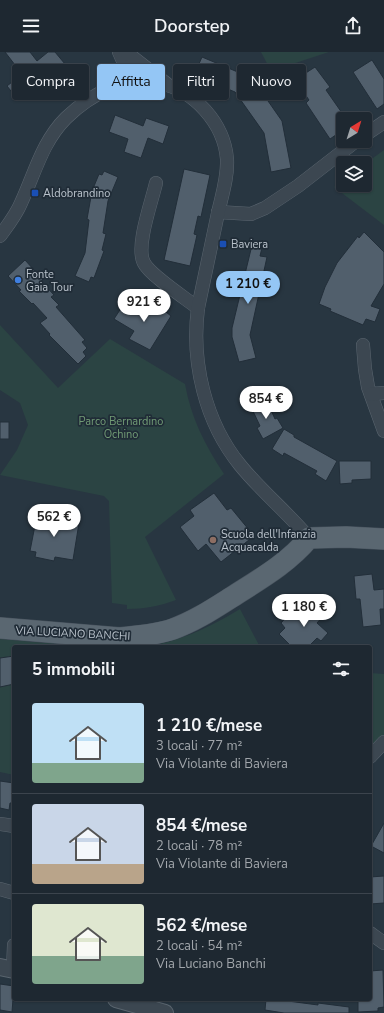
<!DOCTYPE html>
<html lang="it">
<meta charset="utf-8">
<style>
body{margin:0;font-family:"Nunito Sans",sans-serif;background:#2b343d;color:#f1f3f6;height:100vh;display:flex;flex-direction:column;font-size:15px;white-space:nowrap}
*{box-sizing:border-box;margin:0}
p{font-size:13px;color:#a1a6ab}
.icon{flex:none;width:22px;height:22px;fill:none;stroke:currentColor;stroke-width:2;stroke-linecap:round;stroke-linejoin:round}
.map{position:relative;flex:1;overflow:hidden}
.panel{position:absolute;left:12px;top:593px;width:360px;height:356px;display:flex;flex-direction:column;background:#1e2831;border-radius:4px;box-shadow:0 1px 3px #0004,0 0 0 1px #3c444d}
.panel>*{flex:none}
.banner{position:absolute;left:12px;top:12px;width:360px;height:36px;display:flex;gap:8px}
.needle{width:26px;rotate:38deg}
.buttons{position:absolute;left:336px;top:60px;display:grid;gap:8px}
.buttons a{display:grid;place-items:center;width:36px;height:36px;border-radius:4px;background:#1e2831;box-shadow:0 1px 3px #0004,0 0 0 1px #3c444d;font-size:20px}
.price{position:absolute;translate:-50% -34px;padding:0 9px;border-radius:14px;background:#fff;color:#222;font-size:13px;line-height:26px;filter:drop-shadow(0 1px 2px #0008)}
.price::after{content:'';position:absolute;left:50%;top:24px;width:12px;height:9px;margin-left:-6px;background:inherit;clip-path:polygon(0 0,100% 0,50% 100%)}
.price.active{background:#94c6f5;color:#111}
ul{padding:0;list-style:none}
li{display:flex;align-items:center;gap:12px;height:100px;padding:0 20px}
li+li{border-top:1px solid #3c444d}
li span{display:grid;place-items:center;flex:none;width:112px;height:80px;border-radius:4px;color:#555}
li>.icon{margin-inline-start:auto}
span .icon{width:48px;height:48px;fill:#fffc;stroke-width:1}
li b{font-size:17px}
h2{display:flex;justify-content:space-between;align-items:center;height:48px;padding:0 20px;font-size:17px}
.chip{padding:0 14px;border-radius:4px;background:#1e2831;box-shadow:0 1px 3px #0004,0 0 0 1px #3c444d;font-size:14px;line-height:36px}
.chip.active{background:#94c6f5;color:#111}
header{display:flex;justify-content:space-between;align-items:center;height:52px;padding:0 20px;background:#1e2831;font-size:18px;font-weight:600}
.map>svg:first-child{display:block}
.green{fill:#2b4443}
.building{fill:#515f6c;stroke:#222e39}
.lines{fill:none;stroke-linecap:round;stroke-linejoin:round}
.minor-casing{stroke:#5a656f;stroke-width:14}
.tertiary-casing{stroke:#5a656f;stroke-width:18}
.primary-casing{stroke:#48535e;stroke-width:22}
.minor{stroke:#3c4751;stroke-width:13}
.tertiary{stroke:#3c4751;stroke-width:16}
.primary{stroke:#5a6771;stroke-width:21}
.transit-dot{fill:#1a4fb4;stroke:#202c37;stroke-width:1.5}
.shop-dot{fill:#3f7fe0;stroke:#202c37;stroke-width:1.5}
.education-dot{fill:#8d6e63;stroke:#202c37;stroke-width:1.5}
.labels{text-anchor:middle;stroke-width:3.5;stroke-linejoin:round;paint-order:stroke}
.poi-label{font-size:11px;fill:#b9c2cb;stroke:#202c37;text-anchor:start}
.park-label{font-size:11px;fill:#719b75;stroke:#202c37}
.street-label{font-size:11px;fill:#b9c2cb;stroke:#202c37}
</style>
<header><svg class="icon" aria-label="menu" viewBox="0 0 24 24"><path d="M4 6h16M4 12h16M4 18h16"/></svg>Doorstep<svg class="icon" aria-label="share" viewBox="0 0 24 24"><path d="M12 15V3M7 8l5-5 5 5M5 13v7h14v-7"/></svg></header>
<div class="map">
<svg width="384" height="961" viewBox="0 0 384 961">
<rect width="100%" height="100%" fill="#283641"/>
<g class="green">
<path d="M 261,0 L 329,0 L 271,19 Z"/>
<path d="M 384,98 L 384,173 L 334,135 L 343,128 L 343,133 L 365,133 L 365,112 Z"/>
<path d="M 0,273 L 58,336 L 110,287 L 185,332 C 191,366 205,393 224,422 L 145,485 L 176,548 C 160,554 144,557 127,557 L 127,553 L 112,551 L 109,449 L 104,444 L 0,423 L 17,398 L 28,373 L 20,351 L 0,338 Z"/>
<path d="M 240,557 L 260,595 L 142,595 C 180,590 208,576 240,557 Z"/>
<path d="M 0,587 L 96,595 L 14,595 L 14,723 L 0,720 Z"/>
<path d="M 370,621 L 384,622 L 384,684 L 370,699 Z"/>
</g>
<g class="building">
<path d="M 5,0 L 30,0 L 37,9 L 48,0 L 55,0 L 65,12 L 19,49 L 7,34 L 22,22 Z"/>
<path d="M 202,5 L 252,26 L 282,69 L 291,116 L 271,120 L 264,81 L 235,40 L 194,23 Z"/>
<path d="M 372,8 L 384,27 L 384,52 L 377,57 L 353,20 Z"/>
<path d="M 315,15 L 330,35 L 326,38 L 342,61 L 341,62 L 343,65 L 343,78 L 330,87 L 306,51 L 309,48 L 295,28 Z"/>
<path d="M 115,63 L 143,74 L 146,66 L 169,74 L 163,92 L 148,86 L 141,106 L 124,100 L 128,87 L 109,80 Z"/>
<path d="M 184,117 L 210,123 L 201,165 L 198,164 L 194,182 L 197,183 L 190,214 L 164,208 Z"/>
<path d="M 104,119 L 118,125 L 108,149 L 103,181 L 106,182 L 102,198 L 104,199 L 94,226 L 91,225 L 89,230 L 75,224 L 85,201 L 89,168 L 87,167 L 92,139 L 99,122 L 102,123 Z"/>
<path d="M 364,180 L 384,200 L 384,232 L 371,254 L 380,257 L 375,270 L 366,267 L 363,273 L 330,259 L 331,257 L 319,252 L 325,235 L 337,211 L 358,184 L 359,186 Z"/>
<path d="M 252,193 L 262,196 L 260,204 L 267,205 L 250,283 L 256,306 L 239,310 L 232,285 L 232,276 Z"/>
<path d="M 25,208 L 43,228 L 41,229 L 54,243 L 51,245 L 59,253 L 56,255 L 85,288 L 82,290 L 87,296 L 83,300 L 86,304 L 78,312 L 49,283 L 50,282 L 40,271 L 47,266 L 33,251 L 32,252 L 19,239 L 21,238 L 8,224 Z"/>
<path d="M 152,249 L 167,259 L 166,260 L 171,264 L 150,298 L 129,287 L 134,279 L 114,267 L 125,250 L 144,262 Z"/>
<path d="M 267,349 L 275,367 L 277,366 L 283,376 L 263,387 L 257,376 L 260,374 L 252,357 Z"/>
<rect x="0" y="370" width="9" height="17"/>
<path d="M 284,377 L 294,383 L 294,385 L 337,409 L 326,429 L 315,422 L 317,419 L 284,401 L 283,404 L 272,397 Z"/>
<path d="M 339,409 L 371,409 L 371,427 L 352,428 L 352,431 L 340,432 Z"/>
<path d="M 214,441 L 227,458 L 231,456 L 254,484 L 221,510 L 206,492 L 198,499 L 180,475 L 194,464 L 190,458 Z"/>
<path d="M 37,463 L 79,471 L 73,508 L 55,505 L 54,509 L 35,505 L 36,500 L 30,499 Z"/>
<path d="M 372,522 L 374,538 L 384,537 L 384,557 L 380,557 L 381,573 L 363,575 L 360,547 L 356,547 L 354,524 Z"/>
<path d="M 316,553 L 325,562 L 317,571 L 328,581 L 321,589 L 317,586 L 308,595 L 292,595 L 279,582 L 285,576 L 281,571 L 289,562 L 295,567 L 308,554 L 312,558 Z"/>
<path d="M 14,604 L 14,632 L 0,635 L 0,606 Z"/>
<path d="M 0,729 L 14,731 L 14,751 L 10,751 L 9,758 L 0,756 Z"/>
<path d="M 384,771 L 384,801 L 371,794 Z"/>
<path d="M 384,824 L 384,851 L 370,852 L 370,825 Z"/>
<path d="M 383,918 L 384,955 L 378,956 L 378,959 L 358,960 L 358,947 L 370,947 L 370,919 Z"/>
<path d="M 0,932 L 14,934 L 12,960 L 0,958 Z"/>
<path d="M 266,947 L 289,947 L 288,949 L 318,953 L 318,951 L 349,955 L 349,961 L 284,961 L 265,958 Z"/>
</g>
<g class="lines">
<g class="minor-casing">
<g id="minor">
<path d="M 119,0 L 127,18 L 128,31"/>
<path d="M 126,0 L 167,32"/>
<path d="M 365,83 L 384,70"/>
<path d="M 156,131 C 152,149 135,195 144,211 C 150,223 185,246 198,256"/>
<path d="M 218,160 L 251,162 L 265,156 L 298,134 L 356,89"/>
<path d="M 0,184 C 8,173 16,163 21,151 C 35,121 42,90 66,66 C 91,42 124,24 159,31 C 194,38 224,71 227,107 C 228,125 222,143 218,161 C 211,193 205,224 198,256 C 191,310 205,370 240,413 C 261,439 287,460 309,486"/>
<path d="M 363,293 L 365,317 L 368,335 L 384,379"/>
<path d="M 371,342 L 384,341"/>
<path d="M 370,705 L 384,690"/>
<path d="M 0,772 L 14,774"/>
<path d="M 0,837 L 14,841"/>
<path d="M 370,881 L 384,891"/>
<path d="M 13,918 L 14,893"/>
</g>
</g>
<g class="tertiary-casing">
<g id="tertiary">
<path d="M 0,915 L 14,918"/>
<path d="M 116,947 L 165,961"/>
</g>
</g>
<g class="primary-casing">
<path id="primary" d="M 0,576 L 119,586 C 138,584 156,583 173,577 C 195,569 213,557 232,545 C 260,527 287,512 309,486 L 346,485 L 384,487"/>
</g>
<use href="#minor" class="minor"/>
<use href="#tertiary" class="tertiary"/>
<use href="#primary" class="primary"/>
</g>
<g class="transit-dot">
<rect x="31" y="137" width="8" height="8" rx="2"/>
<rect x="219" y="188" width="8" height="8" rx="2"/>
</g>
<circle class="shop-dot" cx="18" cy="228" r="4"/>
<circle class="education-dot" cx="213" cy="488" r="4"/>
<g class="labels">
<g class="poi-label">
<text x="43" y="145">Aldobrandino</text>
<text x="231" y="196">Baviera</text>
<text x="26" y="226">Fonte<tspan x="26" dy="13">Gaia Tour</tspan></text>
<text x="221" y="486">Scuola dell'Infanzia<tspan x="221" dy="13">Acquacalda</tspan></text>
</g>
<g class="park-label">
<text x="121" y="373">Parco Bernardino<tspan x="121" dy="13">Ochino</tspan></text>
</g>
<g class="street-label">
<text transform="translate(73 581) rotate(3)" y="4">VIA LUCIANO BANCHI</text>
</g>
</g>
</svg>
<div class="buttons">
<a><svg class="needle" viewBox="-14 -14 28 28"><path d="M0-13l5 13h-10z" fill="#e53935"/><path d="M0 13l5-13h-10z" fill="#a1a6ab"/></svg></a>
<a><svg class="icon" aria-label="layers" viewBox="0 0 24 24"><path d="M12 4l9 5-9 5-9-5zM3 14l9 5 9-5"/></svg></a>
</div>
<b class="price active" style="left:248px;top:253px">1 210 €</b>
<b class="price" style="left:144px;top:271px">921 €</b>
<b class="price" style="left:266px;top:368px">854 €</b>
<b class="price" style="left:54px;top:486px">562 €</b>
<b class="price" style="left:304px;top:576px">1 180 €</b>
<div class="banner">
<a class="chip">Compra</a>
<a class="chip active">Affitta</a>
<a class="chip">Filtri</a>
<a class="chip">Nuovo</a>
</div>
<section class="panel">
<h2>5 immobili<svg class="icon" aria-label="filters" viewBox="0 0 24 24"><path d="M4 7h16M4 17h16"/><circle cx="9" cy="7" r="2"/><circle cx="15" cy="17" r="2"/></svg></h2>
<ul>
<li><span style="background:linear-gradient(#bfe0f5 75%,#7fa58c 0)"><svg class="icon" aria-label="home" viewBox="0 0 24 24"><path d="M3 11l9-7 9 7M6 9v11h12V9"/></svg></span><div><b>1 210 €/mese</b><p>3 locali · 77 m²</p><p>Via Violante di Baviera</p></div></li>
<li><span style="background:linear-gradient(#c9d6e8 75%,#b9a48a 0)"><svg class="icon" aria-label="home" viewBox="0 0 24 24"><path d="M3 11l9-7 9 7M6 9v11h12V9"/></svg></span><div><b>854 €/mese</b><p>2 locali · 78 m²</p><p>Via Violante di Baviera</p></div></li>
<li><span style="background:linear-gradient(#dfe7d0 65%,#7fa58c 0)"><svg class="icon" aria-label="home" viewBox="0 0 24 24"><path d="M3 11l9-7 9 7M6 9v11h12V9"/></svg></span><div><b>562 €/mese</b><p>2 locali · 54 m²</p><p>Via Luciano Banchi</p></div></li>
</ul>
</section>
</div>
